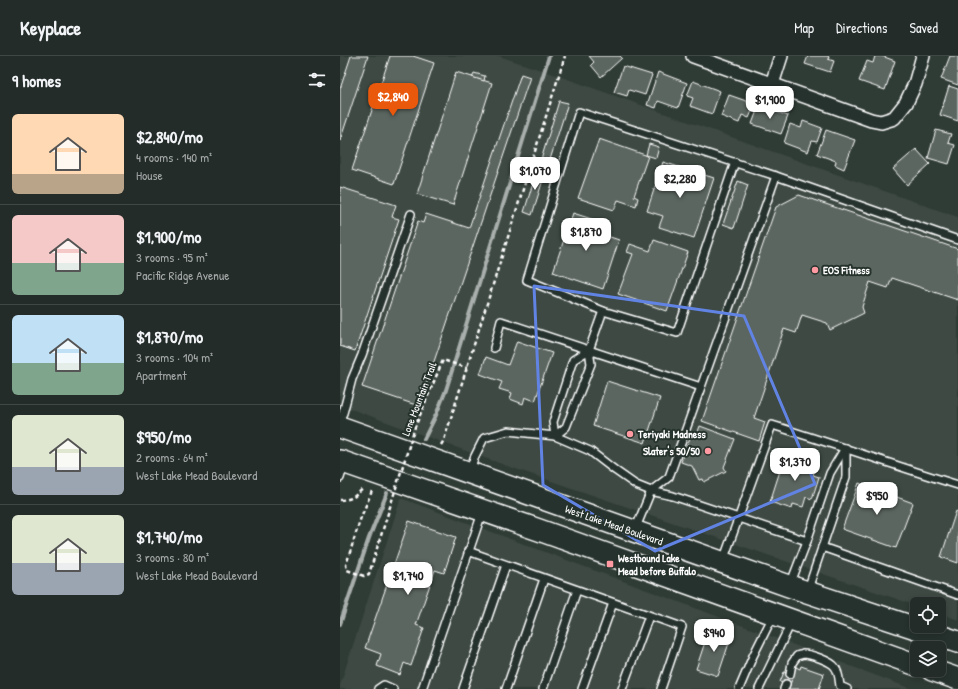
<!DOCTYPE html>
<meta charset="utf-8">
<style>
body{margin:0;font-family:"Patrick Hand",sans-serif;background:#2f3834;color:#f1f3f6;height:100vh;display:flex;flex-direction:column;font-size:15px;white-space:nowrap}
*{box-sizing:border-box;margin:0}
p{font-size:13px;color:#a3a7a8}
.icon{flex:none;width:22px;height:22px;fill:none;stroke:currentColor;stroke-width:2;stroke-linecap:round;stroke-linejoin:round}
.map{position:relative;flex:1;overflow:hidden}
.panel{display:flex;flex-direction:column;background:#232c28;width:340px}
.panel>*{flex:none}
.controls{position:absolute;left:570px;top:541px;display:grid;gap:8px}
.controls a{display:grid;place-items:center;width:36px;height:36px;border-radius:6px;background:#232c28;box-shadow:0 2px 6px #0003,0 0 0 1px #404845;font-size:20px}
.price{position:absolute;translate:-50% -34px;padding:0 9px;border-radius:8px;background:#fff;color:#222;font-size:13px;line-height:26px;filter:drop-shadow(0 1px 2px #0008)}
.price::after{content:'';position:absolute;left:50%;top:24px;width:12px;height:9px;margin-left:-6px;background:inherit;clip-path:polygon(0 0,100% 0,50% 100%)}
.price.active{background:#ea580c;color:#fff}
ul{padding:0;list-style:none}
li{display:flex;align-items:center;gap:12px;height:100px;padding:0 12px}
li+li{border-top:1px solid #404845}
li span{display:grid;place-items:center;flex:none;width:112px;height:80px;border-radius:6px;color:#555}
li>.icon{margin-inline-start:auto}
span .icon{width:48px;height:48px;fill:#fffc;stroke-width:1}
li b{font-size:17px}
h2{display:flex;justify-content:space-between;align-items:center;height:48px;padding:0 12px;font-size:17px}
header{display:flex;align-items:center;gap:24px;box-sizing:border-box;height:56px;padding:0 20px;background:#232c28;border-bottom:1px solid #404845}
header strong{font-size:19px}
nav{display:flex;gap:22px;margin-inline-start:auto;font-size:14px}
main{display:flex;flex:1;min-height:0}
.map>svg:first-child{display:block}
.built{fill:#3c4842}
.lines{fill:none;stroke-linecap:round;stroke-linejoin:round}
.stream{stroke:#a9afac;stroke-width:4}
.building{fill:#5b6661;stroke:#fff}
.lane-casing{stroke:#fff;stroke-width:10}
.street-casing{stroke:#fff;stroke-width:16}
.primary-casing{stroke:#fff;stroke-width:24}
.path{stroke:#fff;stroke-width:2.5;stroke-dasharray:4 3;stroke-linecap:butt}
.lane{stroke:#26332d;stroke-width:7}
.street{stroke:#26332d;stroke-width:13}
.primary{stroke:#26332d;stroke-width:21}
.path-bridge{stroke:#fff;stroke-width:2.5;stroke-dasharray:4 3;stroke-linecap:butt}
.marked{fill:none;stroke:#6183e4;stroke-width:3;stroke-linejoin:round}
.poi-dot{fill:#ff9aa2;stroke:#26332d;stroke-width:1.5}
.labels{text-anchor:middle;stroke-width:4;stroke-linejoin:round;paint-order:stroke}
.poi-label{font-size:11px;font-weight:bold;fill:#fff;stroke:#26332d;text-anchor:start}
.street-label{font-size:11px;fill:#fff;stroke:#26332d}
</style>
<header>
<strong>Keyplace</strong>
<nav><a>Map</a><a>Directions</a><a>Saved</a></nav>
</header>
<main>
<section class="panel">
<h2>9 homes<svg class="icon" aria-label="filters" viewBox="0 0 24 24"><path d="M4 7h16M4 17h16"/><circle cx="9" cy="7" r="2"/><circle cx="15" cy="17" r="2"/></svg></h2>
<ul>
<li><span style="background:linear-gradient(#ffd9b3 75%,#b9a48a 0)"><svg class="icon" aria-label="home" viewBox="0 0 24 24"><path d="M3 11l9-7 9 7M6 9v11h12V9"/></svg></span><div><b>$2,840/mo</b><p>4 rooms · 140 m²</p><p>House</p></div></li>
<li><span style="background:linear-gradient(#f6c9c9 60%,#7fa58c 0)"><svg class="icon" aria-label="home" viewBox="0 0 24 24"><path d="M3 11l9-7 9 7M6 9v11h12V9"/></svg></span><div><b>$1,900/mo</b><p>3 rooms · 95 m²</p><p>Pacific Ridge Avenue</p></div></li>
<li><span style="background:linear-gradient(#bfe0f5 60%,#7fa58c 0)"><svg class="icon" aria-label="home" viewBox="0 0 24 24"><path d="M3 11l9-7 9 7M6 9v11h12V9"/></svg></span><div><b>$1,870/mo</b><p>3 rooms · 104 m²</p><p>Apartment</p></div></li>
<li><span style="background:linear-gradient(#dfe7d0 65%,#9aa5b1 0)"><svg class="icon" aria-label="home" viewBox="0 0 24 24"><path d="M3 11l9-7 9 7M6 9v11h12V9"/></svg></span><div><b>$950/mo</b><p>2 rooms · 64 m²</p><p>West Lake Mead Boulevard</p></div></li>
<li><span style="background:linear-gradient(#dfe7d0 60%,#9aa5b1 0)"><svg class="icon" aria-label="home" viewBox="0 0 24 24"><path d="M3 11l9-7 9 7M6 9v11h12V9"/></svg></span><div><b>$1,740/mo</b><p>3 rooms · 80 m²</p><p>West Lake Mead Boulevard</p></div></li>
</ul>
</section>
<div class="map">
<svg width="618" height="633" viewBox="0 0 618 633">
<rect width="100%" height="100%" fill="#2f3b35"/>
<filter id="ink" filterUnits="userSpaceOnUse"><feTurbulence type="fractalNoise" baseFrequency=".025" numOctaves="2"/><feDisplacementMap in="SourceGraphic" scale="8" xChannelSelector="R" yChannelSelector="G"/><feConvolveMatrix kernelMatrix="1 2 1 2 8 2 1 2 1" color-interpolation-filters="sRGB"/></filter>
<g filter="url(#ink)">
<g class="built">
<path d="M 0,0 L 159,0 L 222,21 L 618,161 L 618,564 L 599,557 L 599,548 L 577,548 L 577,550 L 164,409 L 0,349 Z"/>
<path d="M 61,442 L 572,633 L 0,633 L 0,629 Z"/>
</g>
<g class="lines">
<g class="stream">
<path d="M 84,383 L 96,359 L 106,334 L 209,0"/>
<path d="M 0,568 L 29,482 L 47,437"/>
</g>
</g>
<g class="building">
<path d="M 11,0 L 28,0 L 0,85 L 0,33 Z"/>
<path d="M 50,0 L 73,0 L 94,7 L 54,128 L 12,114 Z"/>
<path d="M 249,0 L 280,0 L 282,2 L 261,21 L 251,9 L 254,6 Z"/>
<path d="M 468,0 L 489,0 L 488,3 L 494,5 L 490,16 L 465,8 Z"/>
<path d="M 535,0 L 542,0 L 555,5 L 545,34 L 519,25 L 527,5 L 533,7 Z"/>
<path d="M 610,0 L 618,0 L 618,29 L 601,23 Z"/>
<path d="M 283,10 L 312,19 L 305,39 L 289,34 L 287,40 L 274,36 Z"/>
<path d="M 116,16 L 152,27 L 113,149 L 77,138 Z"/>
<path d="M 318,16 L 347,27 L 338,52 L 318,45 L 316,52 L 307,49 Z"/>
<path d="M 134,17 L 145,20 L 144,25 L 132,21 Z"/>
<path d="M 181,18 L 190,21 L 79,350 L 22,331 L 78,165 L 83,167 L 86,158 L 129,172 Z"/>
<path d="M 353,25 L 380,35 L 372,58 L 350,50 L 353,42 L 347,40 Z"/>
<path d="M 609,30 L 618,33 L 618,65 L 600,59 Z"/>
<path d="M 389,39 L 415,48 L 409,62 L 402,59 L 399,67 L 381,60 Z"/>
<path d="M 219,45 L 228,47 L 208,110 L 200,107 Z"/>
<path d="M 419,49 L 448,60 L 441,78 L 412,68 Z"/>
<path d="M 463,65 L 482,72 L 477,86 L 472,85 L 468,96 L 444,87 L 450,68 L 461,72 Z"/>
<path d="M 486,74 L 515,84 L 504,113 L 495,109 L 496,105 L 477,98 Z"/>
<path d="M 596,74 L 611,78 L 608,87 L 615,89 L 609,108 L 588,102 Z"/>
<path d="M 259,83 L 308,100 L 294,140 L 298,142 L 296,150 L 278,144 L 274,154 L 238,142 Z"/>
<path d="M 309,88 L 319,91 L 316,102 L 306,99 Z"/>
<path d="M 576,93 L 590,108 L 567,129 L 553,113 Z"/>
<path d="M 323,106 L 374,122 L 354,182 L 319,171 L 323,160 L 307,155 Z"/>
<path d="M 198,111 L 206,114 L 192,159 L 184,156 Z"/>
<path d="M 398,125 L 408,129 L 394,172 L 383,168 Z"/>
<path d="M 0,131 L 56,149 L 52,161 L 59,163 L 15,295 L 0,290 Z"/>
<path d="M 459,139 L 618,193 L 618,244 L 552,222 L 548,232 L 530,226 L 522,251 L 524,257 L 490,274 L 487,267 L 462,259 L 456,277 L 444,273 L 414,362 L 425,366 L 419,385 L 362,365 L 436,151 Z"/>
<path d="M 233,157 L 267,168 L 264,179 L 279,184 L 263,233 L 213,216 Z"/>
<path d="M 314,184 L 348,196 L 327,255 L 278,238 L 293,198 L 287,196 L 290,188 L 310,195 Z"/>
<path d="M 177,285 L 212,297 L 195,345 L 185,341 L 183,348 L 170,343 L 172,337 L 159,333 L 162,326 L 140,318 L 146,301 L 168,309 Z"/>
<path d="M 267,325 L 320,342 L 305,387 L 253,370 Z"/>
<path d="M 360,370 L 395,383 L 384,411 L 386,415 L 364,426 L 363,423 L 359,424 L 352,410 L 341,406 L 351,379 L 356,381 Z"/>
<path d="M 446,396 L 477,406 L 473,419 L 479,421 L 472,443 L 466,441 L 463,451 L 453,448 L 452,453 L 430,446 Z"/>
<path d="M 519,427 L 573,447 L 556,492 L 502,473 Z"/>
<path d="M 616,455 L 618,456 L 618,507 L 601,501 Z"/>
<path d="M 69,465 L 116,481 L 104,517 L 95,514 L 76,569 L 84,572 L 71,610 L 64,607 L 60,619 L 37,610 L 41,598 L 25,592 Z"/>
<path d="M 369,574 L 391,581 L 378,620 L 356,613 Z"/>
<path d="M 461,610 L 484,618 L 479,633 L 476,632 L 475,633 L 448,633 L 456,611 L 460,613 Z"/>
<path d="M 444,616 L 453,619 L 450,629 L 440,626 Z"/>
</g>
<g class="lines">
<g class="lane-casing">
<g id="lane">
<path d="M 263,255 L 337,277 L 395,106"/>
<path d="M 154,292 L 161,265 L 361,331"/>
<path d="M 249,294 L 233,304 L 213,366 L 215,380 L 226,371 L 251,308 L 249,294 L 263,255 L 187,224 L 239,56 L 436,120"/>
<path d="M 0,363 L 3,357 L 12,323 L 22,299 L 71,158"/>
<path d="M 130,415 L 134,402 L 144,382 L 168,375 L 215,380 L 250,395 L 276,415 L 296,429 L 311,435 L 333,440 L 467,485"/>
<path d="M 0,422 L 4,409"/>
<path d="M 295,474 L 311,435 L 329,421 L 436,120 L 618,184"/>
<path d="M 482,491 L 618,539"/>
<path d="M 128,495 L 342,571 L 321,633"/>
<path d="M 383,505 L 432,369 C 494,388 556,410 618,429"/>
<path d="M 450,529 L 467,485 L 490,417 L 505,392"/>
<path d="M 468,533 L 506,421 L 506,392"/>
<path d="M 450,618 L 452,607 L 457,600 C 458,599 462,599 463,598 C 470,598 491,605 495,611 C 499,616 499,624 500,630 L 507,633"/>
<path d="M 38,633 L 44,629 L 53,633"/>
<path d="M 82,633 L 142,457"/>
<path d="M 123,633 L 166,509"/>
<path d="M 166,633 L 204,523"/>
<path d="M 203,633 L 237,534"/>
<path d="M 242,633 L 273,547"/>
<path d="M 282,633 L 309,560"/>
<path d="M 399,633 L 413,600 L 433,560"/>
<path d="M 419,633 L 451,567"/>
<path d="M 444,633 L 446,628"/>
</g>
</g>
<g class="street-casing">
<g id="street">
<path d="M 353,0 L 531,64 L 541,66 L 554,62 L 566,47 L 575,28 L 583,0"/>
<path d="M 432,28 L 441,0"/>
</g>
</g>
<g class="primary-casing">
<g id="primary">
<path d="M 0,371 L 449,530 L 618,586"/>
<path d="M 0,405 L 199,474 L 577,609"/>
<path d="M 592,614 L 618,623"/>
</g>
</g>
<g class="path">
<path d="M 101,389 L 104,384 L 225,0"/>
<path d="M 0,444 C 15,443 14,440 24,432"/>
</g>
<use href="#lane" class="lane"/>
<use href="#street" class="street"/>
<use href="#primary" class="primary"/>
<path class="path-bridge" d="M 32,435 L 21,461 L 6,509 L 7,514 L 24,520 L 29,518 L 75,371 L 103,304 L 127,312"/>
</g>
</g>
<path class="marked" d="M 194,230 L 404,260 L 475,428 L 315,495 L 203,429 Z"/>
<g class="poi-dot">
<circle cx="475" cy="214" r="4"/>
<circle cx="290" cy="378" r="4"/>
<circle cx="368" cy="395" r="4"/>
<rect x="266" y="504" width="8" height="8" rx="2"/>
</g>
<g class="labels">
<g class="poi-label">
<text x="483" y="218">EOS Fitness</text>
<text x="298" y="382">Teriyaki Madness</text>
<text x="360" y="399" text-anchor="end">Slater's 50/50</text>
<text x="278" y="506">Westbound Lake<tspan x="278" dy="13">Mead before Buffalo</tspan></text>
</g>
<g class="street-label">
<text transform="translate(79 343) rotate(-69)" y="4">Lone Mountain Trail</text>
<text transform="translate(274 469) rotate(19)" y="4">West Lake Mead Boulevard</text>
</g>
</g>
</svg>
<div class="controls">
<a><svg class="icon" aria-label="locate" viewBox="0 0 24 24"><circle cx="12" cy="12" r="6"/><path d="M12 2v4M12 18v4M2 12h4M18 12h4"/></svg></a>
<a><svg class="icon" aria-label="layers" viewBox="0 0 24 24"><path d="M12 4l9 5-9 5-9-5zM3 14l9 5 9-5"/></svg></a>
</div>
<b class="price active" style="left:53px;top:61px">$2,840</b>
<b class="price" style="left:430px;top:64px">$1,900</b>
<b class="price" style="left:195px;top:135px">$1,070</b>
<b class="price" style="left:340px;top:143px">$2,280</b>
<b class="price" style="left:246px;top:196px">$1,870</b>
<b class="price" style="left:455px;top:426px">$1,370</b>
<b class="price" style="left:537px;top:460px">$950</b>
<b class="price" style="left:68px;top:540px">$1,740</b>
<b class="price" style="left:374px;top:597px">$940</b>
</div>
</main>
